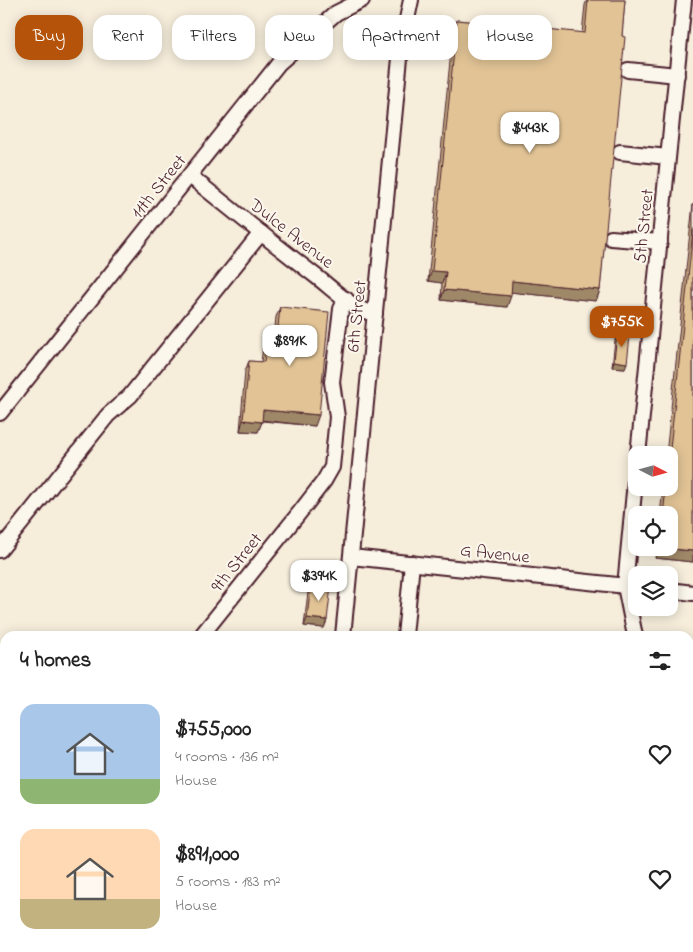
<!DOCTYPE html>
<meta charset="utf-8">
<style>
body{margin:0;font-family:"Indie Flower",sans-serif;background:#f6f6f6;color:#222;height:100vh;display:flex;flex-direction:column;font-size:19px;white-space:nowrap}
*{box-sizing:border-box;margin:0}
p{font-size:16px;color:#767676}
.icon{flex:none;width:28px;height:28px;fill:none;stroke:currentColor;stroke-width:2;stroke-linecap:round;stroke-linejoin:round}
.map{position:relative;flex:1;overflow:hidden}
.details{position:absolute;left:0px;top:631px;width:694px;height:321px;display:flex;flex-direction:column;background:#fff;border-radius:15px 15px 0 0;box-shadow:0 2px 12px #0003}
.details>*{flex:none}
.banner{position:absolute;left:15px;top:15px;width:664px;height:45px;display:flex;gap:10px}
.needle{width:32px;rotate:96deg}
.buttons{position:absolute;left:628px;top:446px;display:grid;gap:10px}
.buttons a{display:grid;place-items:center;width:50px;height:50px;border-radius:10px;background:#fff;box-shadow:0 2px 12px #0003;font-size:25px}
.price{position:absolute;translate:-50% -42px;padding:0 11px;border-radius:10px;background:#fff;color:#222;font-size:16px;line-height:32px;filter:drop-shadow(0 1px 2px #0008)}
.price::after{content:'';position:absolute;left:50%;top:30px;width:15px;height:11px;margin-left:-8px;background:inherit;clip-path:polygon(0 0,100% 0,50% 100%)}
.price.active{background:#b45309;color:#fff}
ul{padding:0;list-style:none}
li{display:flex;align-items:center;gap:15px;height:125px;padding:0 20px}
li span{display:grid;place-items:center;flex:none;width:140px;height:100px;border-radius:15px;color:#555}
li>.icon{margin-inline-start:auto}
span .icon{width:60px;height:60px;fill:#fffc;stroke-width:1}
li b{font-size:21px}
h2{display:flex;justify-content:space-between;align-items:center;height:60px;padding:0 20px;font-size:21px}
.pill{padding:0 18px;border-radius:15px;background:#fff;box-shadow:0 2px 12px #0003;font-size:18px;line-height:45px}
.pill.active{background:#b45309;color:#fff}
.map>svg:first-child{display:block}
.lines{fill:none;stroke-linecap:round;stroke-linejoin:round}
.minor-casing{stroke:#4a1f2b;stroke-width:18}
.minor{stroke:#fbf7ec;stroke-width:14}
.wall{fill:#c2a880;stroke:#4a1f2b}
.shaded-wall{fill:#9e8868;stroke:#4a1f2b}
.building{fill:#e1c395;stroke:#4a1f2b}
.labels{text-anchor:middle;stroke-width:4;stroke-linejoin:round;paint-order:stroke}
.street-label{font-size:18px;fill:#4a1f2b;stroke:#fbf7ec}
</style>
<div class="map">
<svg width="693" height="952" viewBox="0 0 693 952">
<rect width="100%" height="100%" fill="#f6eddb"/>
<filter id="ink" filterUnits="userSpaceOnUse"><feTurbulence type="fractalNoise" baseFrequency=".02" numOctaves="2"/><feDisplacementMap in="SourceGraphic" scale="10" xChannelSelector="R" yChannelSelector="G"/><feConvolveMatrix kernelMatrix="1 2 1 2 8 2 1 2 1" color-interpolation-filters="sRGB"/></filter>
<g filter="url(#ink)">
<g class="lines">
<g class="minor-casing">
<g id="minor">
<path d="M 628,70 L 677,75"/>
<path d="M 620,152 L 668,157"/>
<path d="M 190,176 C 232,210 274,244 317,277 C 334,290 353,310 375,314"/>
<path d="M 611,238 L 660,242"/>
<path d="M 0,413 L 279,63 L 336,13 L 362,0"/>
<path d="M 638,455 L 684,0"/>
<path d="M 0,550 L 108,415 L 130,396 L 261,233"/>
<path d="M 351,557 L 636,587"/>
<path d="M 669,590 L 693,593"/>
<path d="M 201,636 L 300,512 L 324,481 L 332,467 L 337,417 L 332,382 L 341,309 L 346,299"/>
<path d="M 343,636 L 401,48 L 411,0"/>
<path d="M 405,636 L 412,563"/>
<path d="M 635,636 L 625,586 L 636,471"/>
<path d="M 689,814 L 693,814"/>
<path d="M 0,889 L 5,883"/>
<path d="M 7,952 L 10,948"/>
<path d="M 311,952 L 312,948"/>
<path d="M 372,952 L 372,948"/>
<path d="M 620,952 L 621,948"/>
</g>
</g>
<use href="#minor" class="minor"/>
</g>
<g class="wall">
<path d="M 587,0 L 625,0 L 600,290 L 596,301 L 511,292 L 507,307 L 441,300 L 442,283 L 428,281 L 453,31 L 457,20 L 582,33 L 585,5 Z"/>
<path d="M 693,204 L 693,562 L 655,558 L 657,548 L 669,548 L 669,515 L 660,515 L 663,488 L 669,488 L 669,455 L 666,455 Z"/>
<path d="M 280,307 L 315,426 L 262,421 L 258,432 L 240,431 L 245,371 L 249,361 L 261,362 L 263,347 L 267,336 L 274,337 L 276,317 Z"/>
<path d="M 617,334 L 625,368 L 612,367 L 615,340 Z"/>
<path d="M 311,584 L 327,620 L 324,628 L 304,626 L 308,592 Z"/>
</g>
<g class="shaded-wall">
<path d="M 432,271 L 446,272 L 442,283 L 428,281 Z"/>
<path d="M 512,281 L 600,290 L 596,301 L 509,292 Z"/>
<path d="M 444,290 L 511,296 L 507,307 L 441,300 Z"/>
<path d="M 614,361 L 627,363 L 625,368 L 612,367 Z"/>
<path d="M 263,410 L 319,415 L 315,426 L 260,420 Z"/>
<path d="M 243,420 L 262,422 L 258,432 L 240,431 Z"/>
<path d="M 659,548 L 693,551 L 693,562 L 655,558 Z"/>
<path d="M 307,618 L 327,620 L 324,628 L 304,626 Z"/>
</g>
<g class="building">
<path d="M 588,0 L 625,0 L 622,36 L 625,37 L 600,290 L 512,281 L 511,296 L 444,290 L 446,272 L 432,271 L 457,20 L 585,33 Z"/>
<path d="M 693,230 L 693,551 L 663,548 L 669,548 L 669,515 L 663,515 L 666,488 L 669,488 L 669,458 Z"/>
<path d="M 280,307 L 329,312 L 319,415 L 263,410 L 262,422 L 243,420 L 249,361 L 264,362 L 267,336 L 277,337 Z"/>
<path d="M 617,334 L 630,336 L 627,363 L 614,361 Z"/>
<path d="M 311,584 L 331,586 L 327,620 L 307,618 Z"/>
<path d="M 99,948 L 162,948 L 162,952 L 98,952 Z"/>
</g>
</g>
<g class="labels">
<g class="street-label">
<text transform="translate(158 186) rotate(-51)" y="6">11th Street</text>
<text transform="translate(643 226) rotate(-84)" y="6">5th Street</text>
<text transform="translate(292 233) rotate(38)" y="6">Dulce Avenue</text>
<text transform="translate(356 316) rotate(-84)" y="6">6th Street</text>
<text transform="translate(495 553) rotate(6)" y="6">G Avenue</text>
<text transform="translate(236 562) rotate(-51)" y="6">9th Street</text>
</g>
</g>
</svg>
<div class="buttons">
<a><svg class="needle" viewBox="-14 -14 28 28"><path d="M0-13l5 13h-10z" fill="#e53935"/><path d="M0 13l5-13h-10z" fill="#767676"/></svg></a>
<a><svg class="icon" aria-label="locate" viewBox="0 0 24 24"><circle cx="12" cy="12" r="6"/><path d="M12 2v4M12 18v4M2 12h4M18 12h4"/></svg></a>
<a><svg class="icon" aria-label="layers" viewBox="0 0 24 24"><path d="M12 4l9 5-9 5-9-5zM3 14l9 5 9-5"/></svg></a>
</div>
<b class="price" style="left:530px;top:154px">$443K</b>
<b class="price active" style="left:622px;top:348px">$755K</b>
<b class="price" style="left:290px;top:367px">$891K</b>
<b class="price" style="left:319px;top:602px">$394K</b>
<div class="banner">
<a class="pill active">Buy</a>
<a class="pill">Rent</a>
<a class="pill">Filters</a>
<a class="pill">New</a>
<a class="pill">Apartment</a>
<a class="pill">House</a>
</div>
<section class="details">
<h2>4 homes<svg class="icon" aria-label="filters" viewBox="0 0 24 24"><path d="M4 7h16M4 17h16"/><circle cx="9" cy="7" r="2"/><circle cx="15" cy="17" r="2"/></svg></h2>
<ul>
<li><span style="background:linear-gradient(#a9c7e8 75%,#8fb573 0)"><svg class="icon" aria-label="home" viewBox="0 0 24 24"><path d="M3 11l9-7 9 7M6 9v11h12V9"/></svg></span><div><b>$755,000</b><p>4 rooms · 136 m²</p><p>House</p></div><svg class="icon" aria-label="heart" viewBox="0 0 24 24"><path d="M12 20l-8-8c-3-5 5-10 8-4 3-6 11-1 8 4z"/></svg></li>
<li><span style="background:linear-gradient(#ffd9b3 70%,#c2b280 0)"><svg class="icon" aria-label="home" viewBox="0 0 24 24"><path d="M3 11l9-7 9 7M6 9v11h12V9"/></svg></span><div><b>$891,000</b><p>5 rooms · 183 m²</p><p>House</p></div><svg class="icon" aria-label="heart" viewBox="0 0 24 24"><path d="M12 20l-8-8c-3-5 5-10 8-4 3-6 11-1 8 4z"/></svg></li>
</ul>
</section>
</div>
